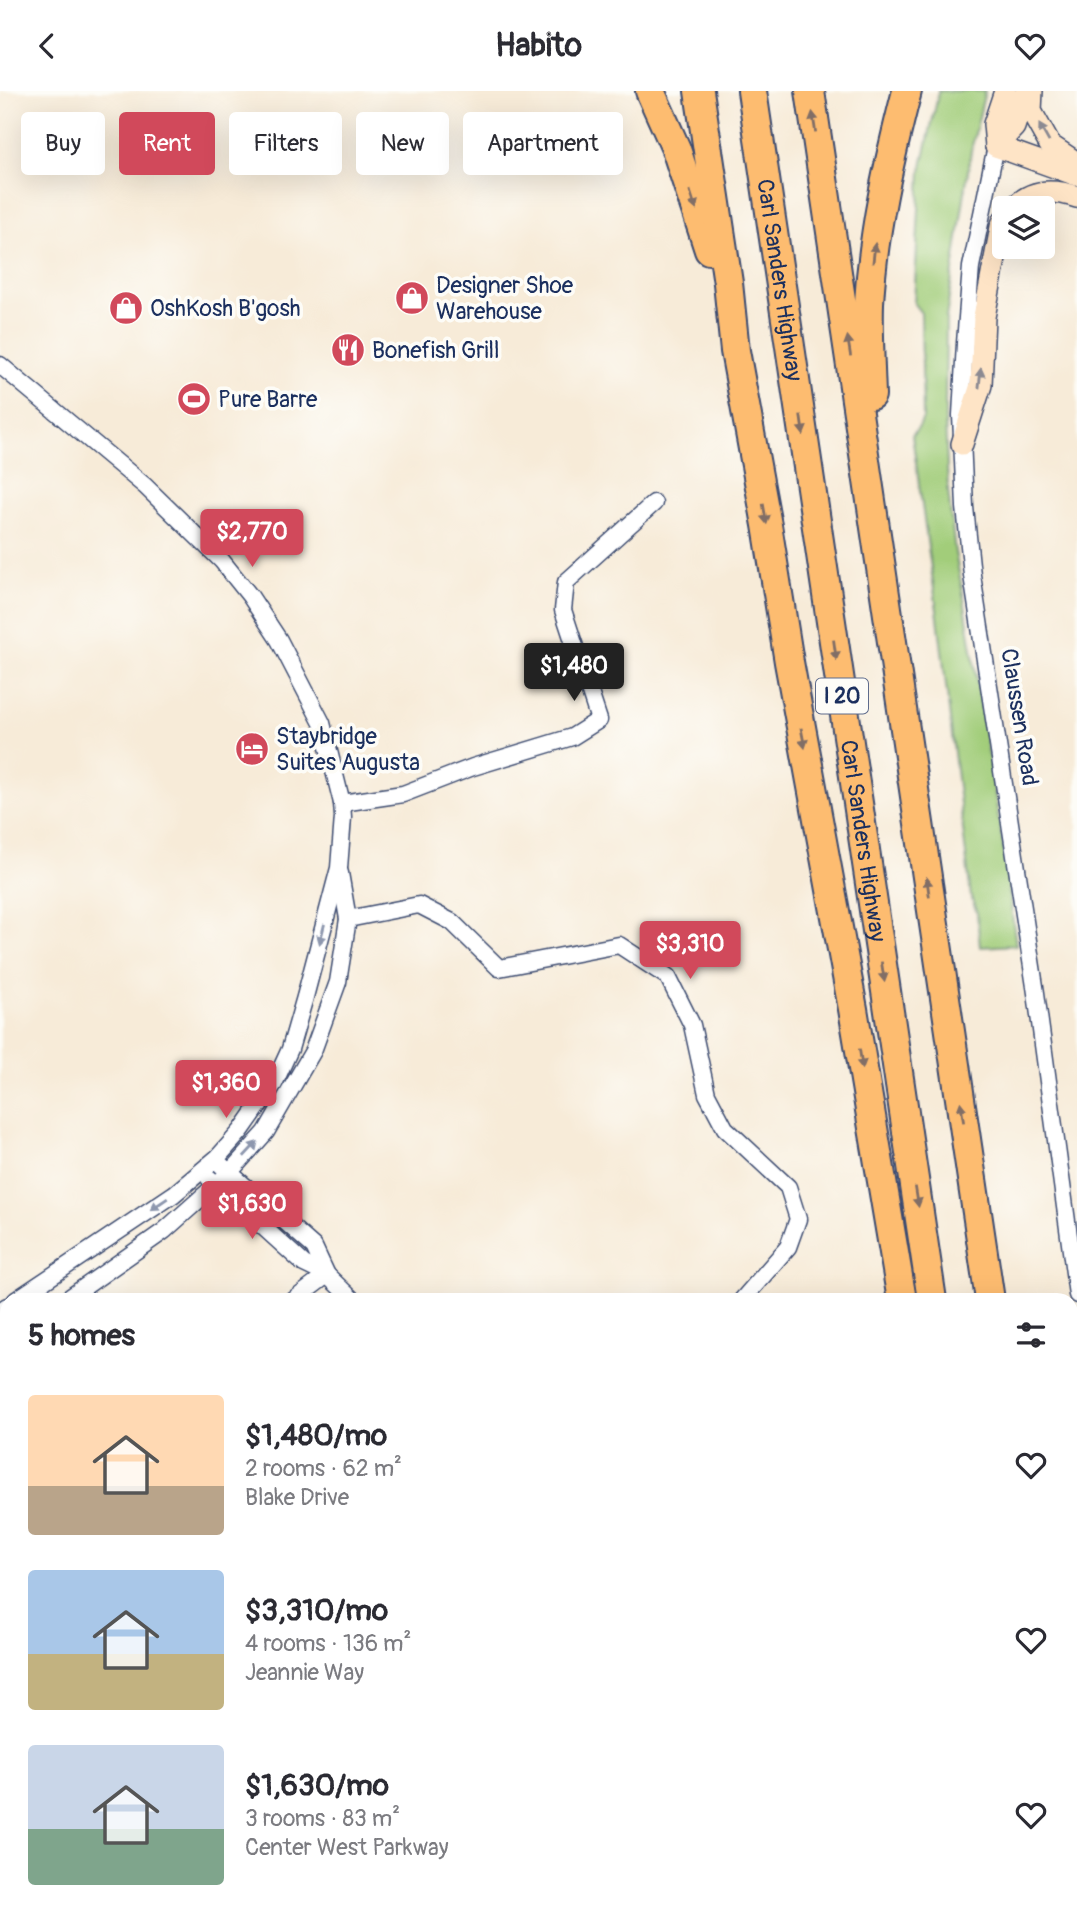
<!DOCTYPE html>
<meta charset="utf-8">
<style>
body{margin:0;font-family:Pangolin,sans-serif;background:#f2f2f3;color:#2b2b33;height:100vh;display:flex;flex-direction:column;font-size:26px;white-space:nowrap}
*{box-sizing:border-box;margin:0}
p{font-size:23px;color:#7c7c81}
.icon{flex:none;width:38px;height:38px;fill:none;stroke:currentColor;stroke-width:2;stroke-linecap:round;stroke-linejoin:round}
.map{position:relative;flex:1;overflow:hidden}
.panel{position:absolute;left:0px;top:1202px;width:1078px;height:625px;display:flex;flex-direction:column;background:#fff;border-radius:21px 21px 0 0;box-shadow:0 7px 28px #0002}
.panel>*{flex:none}
.banner{position:absolute;left:21px;top:21px;width:700px;height:63px;display:flex;gap:14px}
.tools{position:absolute;left:992px;top:105px;display:grid;gap:14px}
.tools a{display:grid;place-items:center;width:63px;height:63px;border-radius:7px;background:#fff;box-shadow:0 7px 28px #0002;font-size:35px}
.price{position:absolute;translate:-50% -60px;padding:0 16px;border-radius:7px;background:#d1495b;color:#fff;font-size:23px;line-height:46px;filter:drop-shadow(0 2px 4px #0008)}
.price::after{content:'';position:absolute;left:50%;top:42px;width:21px;height:16px;margin-left:-10px;background:inherit;clip-path:polygon(0 0,100% 0,50% 100%)}
.price.active{background:#222;color:#fff}
ul{padding:0;list-style:none}
li{display:flex;align-items:center;gap:21px;height:175px;padding:0 28px}
li span{display:grid;place-items:center;flex:none;width:196px;height:140px;border-radius:7px;color:#555}
li>.icon{margin-inline-start:auto}
span .icon{width:84px;height:84px;fill:#fffc;stroke-width:1}
li b{font-size:30px}
h2{display:flex;justify-content:space-between;align-items:center;height:84px;padding:0 28px;font-size:30px}
.chip{padding:0 24px;border-radius:7px;background:#fff;box-shadow:0 7px 28px #0002;font-size:24px;line-height:63px}
.chip.active{background:#d1495b;color:#fff}
header{display:flex;justify-content:space-between;align-items:center;height:91px;padding:0 28px;background:#fff;font-size:32px;font-weight:700}
.map>svg:first-child{display:block}
.green{fill:#a2cd7a;stroke:#5e7e6c;stroke-width:2}
.lines{fill:none;stroke-linecap:round;stroke-linejoin:round}
.street-casing{stroke:#3c4b70;stroke-width:19}
.secondary-casing{stroke:#3c4b70;stroke-width:24}
.highway-casing{stroke:#3c4b70;stroke-width:32}
.street{stroke:#fff;stroke-width:16}
.secondary{stroke:#fee4c6;stroke-width:21}
.highway{stroke:#fdbc70;stroke-width:28}
.oneway{fill:#816e66}
.oneway2{fill:#8c8a92}
.oneway3{fill:#8d97ae}
.labels{text-anchor:middle;stroke-width:7;stroke-linejoin:round;paint-order:stroke}
.shield{fill:#fdfcf7;stroke:#5f6c8c;stroke-width:2}
.shield-label{font-size:21px;font-weight:bold;fill:#1b2f5e}
.street-label{font-size:23px;fill:#1b2f5e;stroke:#fdfcf7}
.poi-label{font-size:23px;fill:#1b2f5e;stroke:#fdfcf7;text-anchor:start}
</style>
<header><svg class="icon" aria-label="back" viewBox="0 0 24 24"><path d="M15 5l-7 7 7 7"/></svg>Habito<svg class="icon" aria-label="heart" viewBox="0 0 24 24"><path d="M12 20l-8-8c-3-5 5-10 8-4 3-6 11-1 8 4z"/></svg></header>
<div class="map">
<svg width="1077" height="1826" viewBox="0 0 1077 1826">
<rect width="100%" height="100%" fill="#fdfcf7"/>
<filter id="ink" filterUnits="userSpaceOnUse"><feTurbulence type="fractalNoise" baseFrequency=".0143" numOctaves="2"/><feDisplacementMap in="SourceGraphic" scale="14" xChannelSelector="R" yChannelSelector="G"/><feConvolveMatrix kernelMatrix="1 2 1 2 8 2 1 2 1" color-interpolation-filters="sRGB"/></filter>
<filter id="wash" filterUnits="userSpaceOnUse"><feTurbulence type="fractalNoise" baseFrequency=".00686" numOctaves="4" result="noise"/><feDisplacementMap in="SourceGraphic" scale="28" xChannelSelector="R" yChannelSelector="G"/><feGaussianBlur stdDeviation="1.57" result="paint"/><feColorMatrix in="noise" values="0 0 0 0 0 0 0 0 0 0 0 0 0 0 0 0 0 1.4 0 .05"/><feComposite in="paint" operator="in"/></filter>
<g filter="url(#wash)">
<rect width="100%" height="100%" fill="#f7ebd8"/>
<path class="green" d="M 939,0 L 985,0 L 971,60 L 946,227 L 945,327 L 948,399 L 955,461 L 964,508 L 1004,761 L 1016,854 L 980,856 L 977,822 L 971,806 L 938,526 L 912,344 L 919,336 L 923,327 L 921,222 L 914,213 L 921,80 Z"/>
</g>
<g filter="url(#ink)">
<g class="lines">
<g class="street-casing">
<g id="street">
<path d="M 996,55 L 971,176 L 965,252 L 961,324 L 965,416 L 972,484 L 1036,902 L 1077,1204"/>
<path d="M 0,274 L 145,395 L 222,470 L 250,505 L 279,549 L 322,632 L 342,712 L 343,726 L 339,777 L 305,906 L 290,958 L 274,993 L 241,1040 L 218,1066 L 174,1103 L 16,1209"/>
<path d="M 342,712 L 403,703 L 473,676 L 572,646 L 599,629 L 563,519 L 566,491 L 654,412"/>
<path d="M 348,828 L 419,814 L 452,831 L 499,877 L 619,854 L 668,886 L 692,934 L 707,1003 L 725,1037 L 788,1096 L 798,1128 L 788,1156 L 742,1209"/>
<path d="M 221,1074 L 314,1156 L 327,1184"/>
<path d="M 209,1087 L 304,1173 L 327,1184 L 353,1209"/>
<path d="M 66,1209 L 164,1140 L 229,1082 L 266,1041 L 313,960 L 338,891 L 348,828 L 340,782"/>
<path d="M 294,1209 L 327,1184"/>
<path d="M 0,1220 L 7,1215"/>
<path d="M 0,1254 L 7,1250"/>
<path d="M 0,1506 L 7,1500"/>
<path d="M 0,1613 L 7,1622"/>
<path d="M 861,1826 L 861,1820"/>
</g>
</g>
<g class="secondary-casing">
<g id="secondary">
<path d="M 1032,0 L 1031,20 L 1050,54 L 1077,72"/>
<path d="M 996,55 L 1077,84"/>
<path d="M 996,55 L 1014,36 L 1026,0"/>
<path d="M 996,55 L 994,33 L 1005,0"/>
<path d="M 1014,117 C 1031,98 1053,98 1077,106"/>
<path d="M 962,353 L 981,294 L 984,226 L 1001,136 L 1004,129"/>
</g>
</g>
<g class="highway-casing">
<g id="highway">
<path d="M 650,0 L 676,58 L 709,159"/>
<path d="M 699,0 L 728,192 L 735,260 L 767,434 L 789,571 L 853,918 L 902,1209"/>
<path id="s1" d="M 752,0 L 932,1209"/>
<path d="M 810,0 L 990,1209"/>
<path d="M 871,304 C 870,274 868,243 869,212 C 873,140 889,70 907,0"/>
<path d="M 958,1820 L 958,1826"/>
<path d="M 1036,1820 L 1036,1826"/>
<path d="M 978,1826 L 978,1820"/>
</g>
</g>
<use href="#street" class="street"/>
<use href="#secondary" class="secondary"/>
<use href="#highway" class="highway"/>
</g>
<defs><path id="oneway-solid" d="M-6-.8H1V-3.2L6.5 0L1 3.2V.8H-6Z" transform="scale(1.75)"/></defs>
<g class="oneway">
<use href="#oneway-solid" transform="translate(814 31) rotate(-99)"/>
<use href="#oneway-solid" transform="translate(693 109) rotate(72)"/>
<use href="#oneway-solid" transform="translate(874 162) rotate(-84)"/>
<use href="#oneway-solid" transform="translate(849 255) rotate(-99)"/>
<use href="#oneway-solid" transform="translate(802 334) rotate(82)"/>
<use href="#oneway-solid" transform="translate(765 423) rotate(80)"/>
<use href="#oneway-solid" transform="translate(835 559) rotate(82)"/>
<use href="#oneway-solid" transform="translate(803 647) rotate(79)"/>
<use href="#oneway-solid" transform="translate(928 796) rotate(-98)"/>
<use href="#oneway-solid" transform="translate(883 881) rotate(81)"/>
<use href="#oneway-solid" transform="translate(861 968) rotate(81)"/>
<use href="#oneway-solid" transform="translate(962 1021) rotate(-99)"/>
<use href="#oneway-solid" transform="translate(917 1106) rotate(81)"/>
</g>
<g class="oneway2">
<use href="#oneway-solid" transform="translate(1044 42) rotate(-119)"/>
<use href="#oneway-solid" transform="translate(980 287) rotate(-84)"/>
</g>
<g class="oneway3">
<use href="#oneway-solid" transform="translate(322 843) rotate(104)"/>
<use href="#oneway-solid" transform="translate(251 1058) rotate(-47)"/>
<use href="#oneway-solid" transform="translate(159 1113) rotate(146)"/>
</g>
</g>
<defs>
<g id="shop-disc" transform="scale(1.75)"><circle r="9.5" fill="#d1495b" stroke="#fdfcf7"/><path d="M-5-2.5h2.3a2.7 3.5 0 0 1 5.4 0H5L5.5 6h-11ZM-1.5-2.5h3a1.5 2.3 0 0 0-3 0Z" fill="#fff"/></g>
<g id="restaurant-disc" transform="scale(1.75)"><circle r="9.5" fill="#d1495b" stroke="#fdfcf7"/><path d="M-5-6h1v4h1v-4h1v4h1v-4h1v5L-1.5 .5V6h-2V.5L-5-1ZM5-6V6H3V1.5H1.5Q1.5-4 5-6Z" fill="#fff"/></g>
<g id="stadium-disc" transform="scale(1.75)"><circle r="9.5" fill="#d1495b" stroke="#fdfcf7"/><path d="M0-5a6.5 5 0 1 0 0 10a6.5 5 0 1 0 0-10ZM-3.5-1.8h7v3.6h-7Z" fill="#fff"/></g>
<g id="hotel-disc" transform="scale(1.75)"><circle r="9.5" fill="#d1495b" stroke="#fdfcf7"/><path d="M-6-4.5h1.5V1H6V5H4.5V3h-9V5H-6ZM-4 0a1.8 1.8 0 1 1 3.6 0ZM.5 0V-2.5h3Q6-2.5 6 0Z" fill="#fff"/></g>
</defs>
<g fill-rule="evenodd">
<use href="#shop-disc" x="412" y="207"/>
<use href="#shop-disc" x="126" y="217"/>
<use href="#restaurant-disc" x="348" y="259"/>
<use href="#stadium-disc" x="194" y="308"/>
<use href="#hotel-disc" x="252" y="658"/>
</g>
<g class="labels">
<rect class="shield" x="816" y="587.5" width="52" height="35" rx="5"/>
<g class="shield-label">
<text x="842" y="612">I 20</text>
</g>
<g class="street-label">
<text dy="8" stroke="none"><textPath href="#s1" startOffset="191">Carl Sanders Highway</textPath></text>
<text transform="translate(1020 626) rotate(81)" y="8">Claussen Road</text>
<text dy="8" stroke="none"><textPath href="#s1" startOffset="758">Carl Sanders Highway</textPath></text>
</g>
<g class="poi-label">
<text x="436" y="202">Designer Shoe<tspan x="436" dy="26">Warehouse</tspan></text>
<text x="150" y="225">OshKosh B'gosh</text>
<text x="372" y="267">Bonefish Grill</text>
<text x="218" y="316">Pure Barre</text>
<text x="276" y="653">Staybridge<tspan x="276" dy="26">Suites Augusta</tspan></text>
</g>
</g>
</svg>
<div class="tools">
<a><svg class="icon" aria-label="layers" viewBox="0 0 24 24"><path d="M12 4l9 5-9 5-9-5zM3 14l9 5 9-5"/></svg></a>
</div>
<b class="price" style="left:252px;top:478px">$2,770</b>
<b class="price active" style="left:574px;top:612px">$1,480</b>
<b class="price" style="left:690px;top:890px">$3,310</b>
<b class="price" style="left:226px;top:1029px">$1,360</b>
<b class="price" style="left:252px;top:1150px">$1,630</b>
<div class="banner">
<a class="chip">Buy</a>
<a class="chip active">Rent</a>
<a class="chip">Filters</a>
<a class="chip">New</a>
<a class="chip">Apartment</a>
</div>
<section class="panel">
<h2>5 homes<svg class="icon" aria-label="filters" viewBox="0 0 24 24"><path d="M4 7h16M4 17h16"/><circle cx="9" cy="7" r="2"/><circle cx="15" cy="17" r="2"/></svg></h2>
<ul>
<li><span style="background:linear-gradient(#ffd9b3 65%,#b9a48a 0)"><svg class="icon" aria-label="home" viewBox="0 0 24 24"><path d="M3 11l9-7 9 7M6 9v11h12V9"/></svg></span><div><b>$1,480/mo</b><p>2 rooms · 62 m²</p><p>Blake Drive</p></div><svg class="icon" aria-label="heart" viewBox="0 0 24 24"><path d="M12 20l-8-8c-3-5 5-10 8-4 3-6 11-1 8 4z"/></svg></li>
<li><span style="background:linear-gradient(#a9c7e8 60%,#c2b280 0)"><svg class="icon" aria-label="home" viewBox="0 0 24 24"><path d="M3 11l9-7 9 7M6 9v11h12V9"/></svg></span><div><b>$3,310/mo</b><p>4 rooms · 136 m²</p><p>Jeannie Way</p></div><svg class="icon" aria-label="heart" viewBox="0 0 24 24"><path d="M12 20l-8-8c-3-5 5-10 8-4 3-6 11-1 8 4z"/></svg></li>
<li><span style="background:linear-gradient(#c9d6e8 60%,#7fa58c 0)"><svg class="icon" aria-label="home" viewBox="0 0 24 24"><path d="M3 11l9-7 9 7M6 9v11h12V9"/></svg></span><div><b>$1,630/mo</b><p>3 rooms · 83 m²</p><p>Center West Parkway</p></div><svg class="icon" aria-label="heart" viewBox="0 0 24 24"><path d="M12 20l-8-8c-3-5 5-10 8-4 3-6 11-1 8 4z"/></svg></li>
</ul>
</section>
</div>
